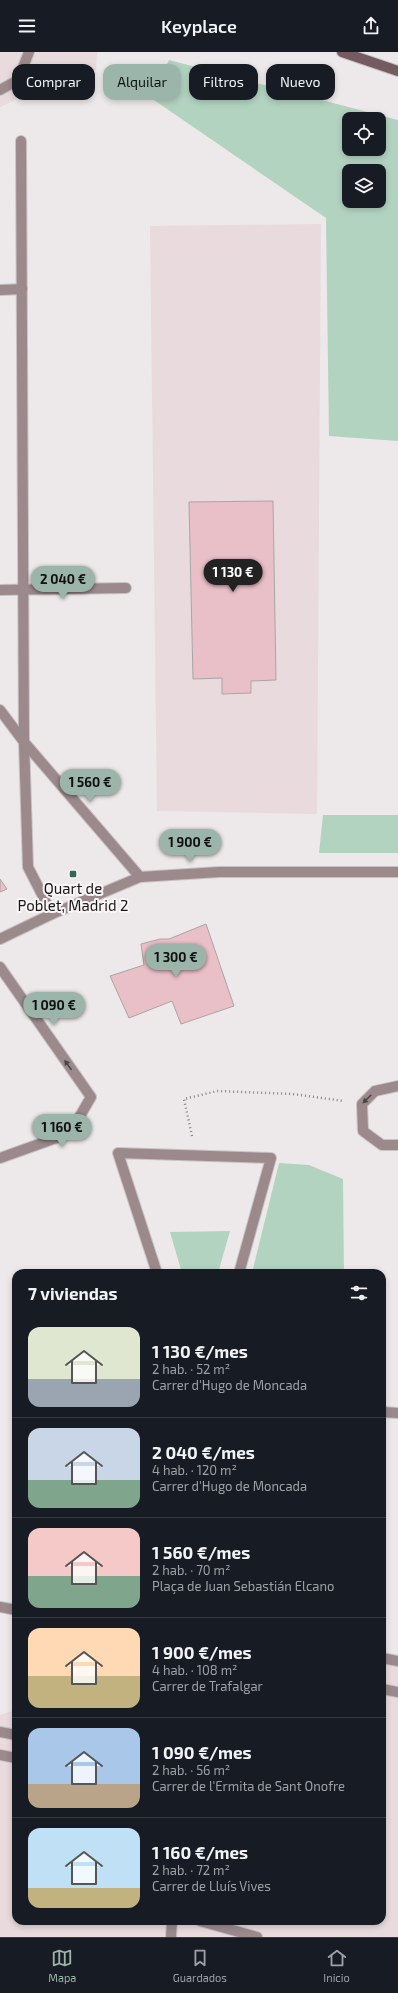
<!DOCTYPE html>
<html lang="es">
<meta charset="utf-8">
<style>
body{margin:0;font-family:"Exo 2",sans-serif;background:#20242c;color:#f1f3f6;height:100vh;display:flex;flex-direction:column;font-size:15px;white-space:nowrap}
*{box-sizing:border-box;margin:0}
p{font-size:13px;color:#9ea1a6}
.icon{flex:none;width:22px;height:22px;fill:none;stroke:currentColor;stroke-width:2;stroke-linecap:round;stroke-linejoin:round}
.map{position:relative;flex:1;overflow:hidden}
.drawer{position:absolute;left:12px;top:1217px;width:374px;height:656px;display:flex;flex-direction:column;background:#171b24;border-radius:12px;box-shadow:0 2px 6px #0003}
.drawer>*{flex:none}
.hud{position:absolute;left:12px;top:12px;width:374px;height:36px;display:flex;gap:8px}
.tools{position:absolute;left:342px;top:60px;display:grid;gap:8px}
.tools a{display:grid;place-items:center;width:44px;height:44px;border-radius:8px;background:#171b24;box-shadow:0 2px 6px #0003;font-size:20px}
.price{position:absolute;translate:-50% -34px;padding:0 9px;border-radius:14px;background:#9cb5ab;color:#111;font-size:13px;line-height:26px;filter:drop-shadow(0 1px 2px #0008)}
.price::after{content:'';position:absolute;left:50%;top:24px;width:12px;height:9px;margin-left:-6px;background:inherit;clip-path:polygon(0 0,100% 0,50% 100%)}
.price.current{background:#222;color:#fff}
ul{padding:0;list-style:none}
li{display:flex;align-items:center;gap:12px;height:100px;padding:0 16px}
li+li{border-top:1px solid #363941}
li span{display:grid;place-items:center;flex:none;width:112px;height:80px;border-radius:12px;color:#555}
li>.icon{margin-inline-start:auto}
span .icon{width:48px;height:48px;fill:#fffc;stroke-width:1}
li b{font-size:17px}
h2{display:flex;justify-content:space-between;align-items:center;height:48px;padding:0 16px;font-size:17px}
.pill{padding:0 14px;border-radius:12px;background:#171b24;box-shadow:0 2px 6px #0003;font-size:14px;line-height:36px}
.pill.current{background:#9cb5ab;color:#111}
header{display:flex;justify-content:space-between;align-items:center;height:52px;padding:0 16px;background:#171b24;font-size:18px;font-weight:600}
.tab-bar{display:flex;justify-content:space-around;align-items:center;height:56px;border-top:1px solid #363941;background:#171b24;font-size:11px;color:#9ea1a6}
.tab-bar a{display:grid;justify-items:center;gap:2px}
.tab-bar .current{color:#9cb5ab}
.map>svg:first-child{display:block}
.built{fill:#e8dadd}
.green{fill:#b3d3c1;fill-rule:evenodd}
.building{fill:#e9bfc8;stroke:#aaa5a6}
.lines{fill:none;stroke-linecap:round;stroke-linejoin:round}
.service-casing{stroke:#c7c2c3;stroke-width:12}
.pedestrian-casing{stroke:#c7c2c3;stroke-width:12}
.minor-casing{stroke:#c7c2c3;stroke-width:12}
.tertiary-casing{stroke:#c7c2c3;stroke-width:12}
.secondary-casing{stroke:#c7c2c3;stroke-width:12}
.path{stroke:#868383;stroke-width:2.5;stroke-dasharray:1 3;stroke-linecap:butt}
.service{stroke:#9b898c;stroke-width:10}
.pedestrian{stroke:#9b898c;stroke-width:10}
.minor{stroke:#9b898c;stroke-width:10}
.tertiary{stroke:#9b898c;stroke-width:10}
.secondary{stroke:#745b60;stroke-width:10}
.oneway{fill:#4c4546}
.poi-dot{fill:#346a50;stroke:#faf5f6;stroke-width:1.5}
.labels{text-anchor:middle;stroke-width:4;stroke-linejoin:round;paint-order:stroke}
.poi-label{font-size:15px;fill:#181717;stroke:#faf5f6}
</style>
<header><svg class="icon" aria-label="menu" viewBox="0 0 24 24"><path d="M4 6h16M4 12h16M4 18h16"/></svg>Keyplace<svg class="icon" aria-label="share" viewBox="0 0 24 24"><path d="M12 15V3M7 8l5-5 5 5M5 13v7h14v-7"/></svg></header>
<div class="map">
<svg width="398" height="1885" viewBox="0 0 398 1885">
<rect width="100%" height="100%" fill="#ede8e9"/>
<g class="built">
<path d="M 0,0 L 97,0 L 96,18 L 53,30 L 0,55 Z"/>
<path d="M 321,172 L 317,762 L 157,759 L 150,174 Z"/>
<path d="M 382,1602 L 398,1605 L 398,1885 L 0,1885 L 0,1663 L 16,1658 L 16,1869 L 382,1869 Z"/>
</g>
<g class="green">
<path d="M 169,8 L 398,68 L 398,389 L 329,384 L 326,166 L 151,46 ZM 349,67 L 379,67 L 379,97 L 349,97 ZM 349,119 L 379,119 L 379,149 L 349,149 Z"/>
<path d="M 323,763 L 398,763 L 398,801 L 319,801 Z"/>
<path d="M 279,1111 L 309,1113 L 343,1127 L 344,1221 L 252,1221 Z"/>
<path d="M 230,1179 L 218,1221 L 182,1221 L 170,1180 Z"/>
</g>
<g class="building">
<path d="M 273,449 L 276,628 L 251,629 L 251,641 L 222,642 L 222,626 L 193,627 L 189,450 Z"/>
<path d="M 0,827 L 7,837 L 0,840 Z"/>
<path d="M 206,872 L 234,954 L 181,972 L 172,949 L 129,966 L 110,924 L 144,913 L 141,892 L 160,887 L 169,887 Z"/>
</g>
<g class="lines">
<g class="service-casing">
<g id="service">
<path d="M 0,38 L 18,28 L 29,0"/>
<path d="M 0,1555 L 16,1558"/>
<path d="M 0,1680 L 16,1683"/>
</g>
</g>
<g class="pedestrian-casing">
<path id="pedestrian" d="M 157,1221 L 118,1101 L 271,1106 L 239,1221"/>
</g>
<g class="minor-casing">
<g id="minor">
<path d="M 21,89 L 24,690 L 28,815 L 52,862"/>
<path d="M 0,238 L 22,237"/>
<path d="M 0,538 L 126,536"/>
<path d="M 0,658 L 24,690 L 140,825"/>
<path d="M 0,915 L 91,1045 L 70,1081 L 0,1106"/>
<path d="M 398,1034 L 375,1039 L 362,1052 L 363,1079 L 382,1093 L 398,1093"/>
<path d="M 382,1360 L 398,1361"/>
<path d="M 382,1606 L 398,1609"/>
<path d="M 382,1637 L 398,1640"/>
<path d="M 0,1703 L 16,1706"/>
<path d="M 200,1869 L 257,1885"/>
<path d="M 171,1885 L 172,1869"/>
</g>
</g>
<g class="tertiary-casing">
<path id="tertiary" d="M 0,887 L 52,862 L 140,825 L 219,820 L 398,820"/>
</g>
<g class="secondary-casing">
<path id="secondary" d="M 342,0 L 398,19"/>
</g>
<path class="path" d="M 192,1084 L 184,1047 L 217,1039 L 293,1042 L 344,1049"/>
<use href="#service" class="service"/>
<use href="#pedestrian" class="pedestrian"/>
<use href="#minor" class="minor"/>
<use href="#tertiary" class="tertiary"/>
<use href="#secondary" class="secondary"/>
</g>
<defs><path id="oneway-solid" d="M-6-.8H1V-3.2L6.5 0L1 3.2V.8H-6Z"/></defs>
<g class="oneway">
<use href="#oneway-solid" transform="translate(68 1013) rotate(-125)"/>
<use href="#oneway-solid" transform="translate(367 1047) rotate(135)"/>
</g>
<rect class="poi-dot" x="69" y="818" width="8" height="8" rx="2"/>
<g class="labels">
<g class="poi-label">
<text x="73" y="842">Quart de<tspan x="73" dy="17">Poblet, Madrid 2</tspan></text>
</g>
</g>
</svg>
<div class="tools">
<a><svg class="icon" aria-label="locate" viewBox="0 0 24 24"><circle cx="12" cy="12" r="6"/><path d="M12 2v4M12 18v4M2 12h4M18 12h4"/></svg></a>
<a><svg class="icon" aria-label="layers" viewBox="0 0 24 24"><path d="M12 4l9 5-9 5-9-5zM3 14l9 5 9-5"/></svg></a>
</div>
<b class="price current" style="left:233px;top:541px">1 130 €</b>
<b class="price" style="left:63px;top:548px">2 040 €</b>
<b class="price" style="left:90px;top:751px">1 560 €</b>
<b class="price" style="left:190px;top:811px">1 900 €</b>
<b class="price" style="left:176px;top:926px">1 300 €</b>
<b class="price" style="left:54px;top:974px">1 090 €</b>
<b class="price" style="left:62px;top:1096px">1 160 €</b>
<div class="hud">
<a class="pill">Comprar</a>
<a class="pill current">Alquilar</a>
<a class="pill">Filtros</a>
<a class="pill">Nuevo</a>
</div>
<section class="drawer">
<h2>7 viviendas<svg class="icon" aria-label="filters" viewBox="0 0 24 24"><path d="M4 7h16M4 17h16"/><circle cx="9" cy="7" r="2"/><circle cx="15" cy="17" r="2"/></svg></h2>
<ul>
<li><span style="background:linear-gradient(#dfe7d0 65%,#9aa5b1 0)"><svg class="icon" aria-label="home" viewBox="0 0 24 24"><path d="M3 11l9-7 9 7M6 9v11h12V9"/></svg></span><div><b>1 130 €/mes</b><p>2 hab. · 52 m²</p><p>Carrer d'Hugo de Moncada</p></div></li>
<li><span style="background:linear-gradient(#c9d6e8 65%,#7fa58c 0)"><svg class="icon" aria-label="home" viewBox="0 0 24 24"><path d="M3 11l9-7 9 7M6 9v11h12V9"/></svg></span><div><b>2 040 €/mes</b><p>4 hab. · 120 m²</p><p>Carrer d'Hugo de Moncada</p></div></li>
<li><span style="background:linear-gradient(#f6c9c9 60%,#7fa58c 0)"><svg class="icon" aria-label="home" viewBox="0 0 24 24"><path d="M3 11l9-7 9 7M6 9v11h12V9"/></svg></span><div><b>1 560 €/mes</b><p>2 hab. · 70 m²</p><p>Plaça de Juan Sebastián Elcano</p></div></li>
<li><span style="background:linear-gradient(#ffd9b3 60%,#c2b280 0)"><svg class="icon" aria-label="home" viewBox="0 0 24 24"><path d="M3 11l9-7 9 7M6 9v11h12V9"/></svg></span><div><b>1 900 €/mes</b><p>4 hab. · 108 m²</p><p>Carrer de Trafalgar</p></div></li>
<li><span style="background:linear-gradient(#a9c7e8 70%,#b9a48a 0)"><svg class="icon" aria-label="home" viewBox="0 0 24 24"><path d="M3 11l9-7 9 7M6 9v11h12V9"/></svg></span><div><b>1 090 €/mes</b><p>2 hab. · 56 m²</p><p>Carrer de l'Ermita de Sant Onofre</p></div></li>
<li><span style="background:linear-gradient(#bfe0f5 75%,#c2b280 0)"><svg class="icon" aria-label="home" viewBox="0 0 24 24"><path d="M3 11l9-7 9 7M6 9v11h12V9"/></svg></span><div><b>1 160 €/mes</b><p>2 hab. · 72 m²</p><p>Carrer de Lluís Vives</p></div></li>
</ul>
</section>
</div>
<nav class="tab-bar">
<a class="current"><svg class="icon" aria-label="map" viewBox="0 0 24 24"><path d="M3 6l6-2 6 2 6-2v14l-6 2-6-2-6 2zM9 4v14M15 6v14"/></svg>Mapa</a>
<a><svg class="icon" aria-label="saved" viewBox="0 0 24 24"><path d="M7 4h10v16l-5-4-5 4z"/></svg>Guardados</a>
<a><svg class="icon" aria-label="home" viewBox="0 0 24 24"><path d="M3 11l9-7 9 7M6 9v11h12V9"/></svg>Inicio</a>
</nav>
